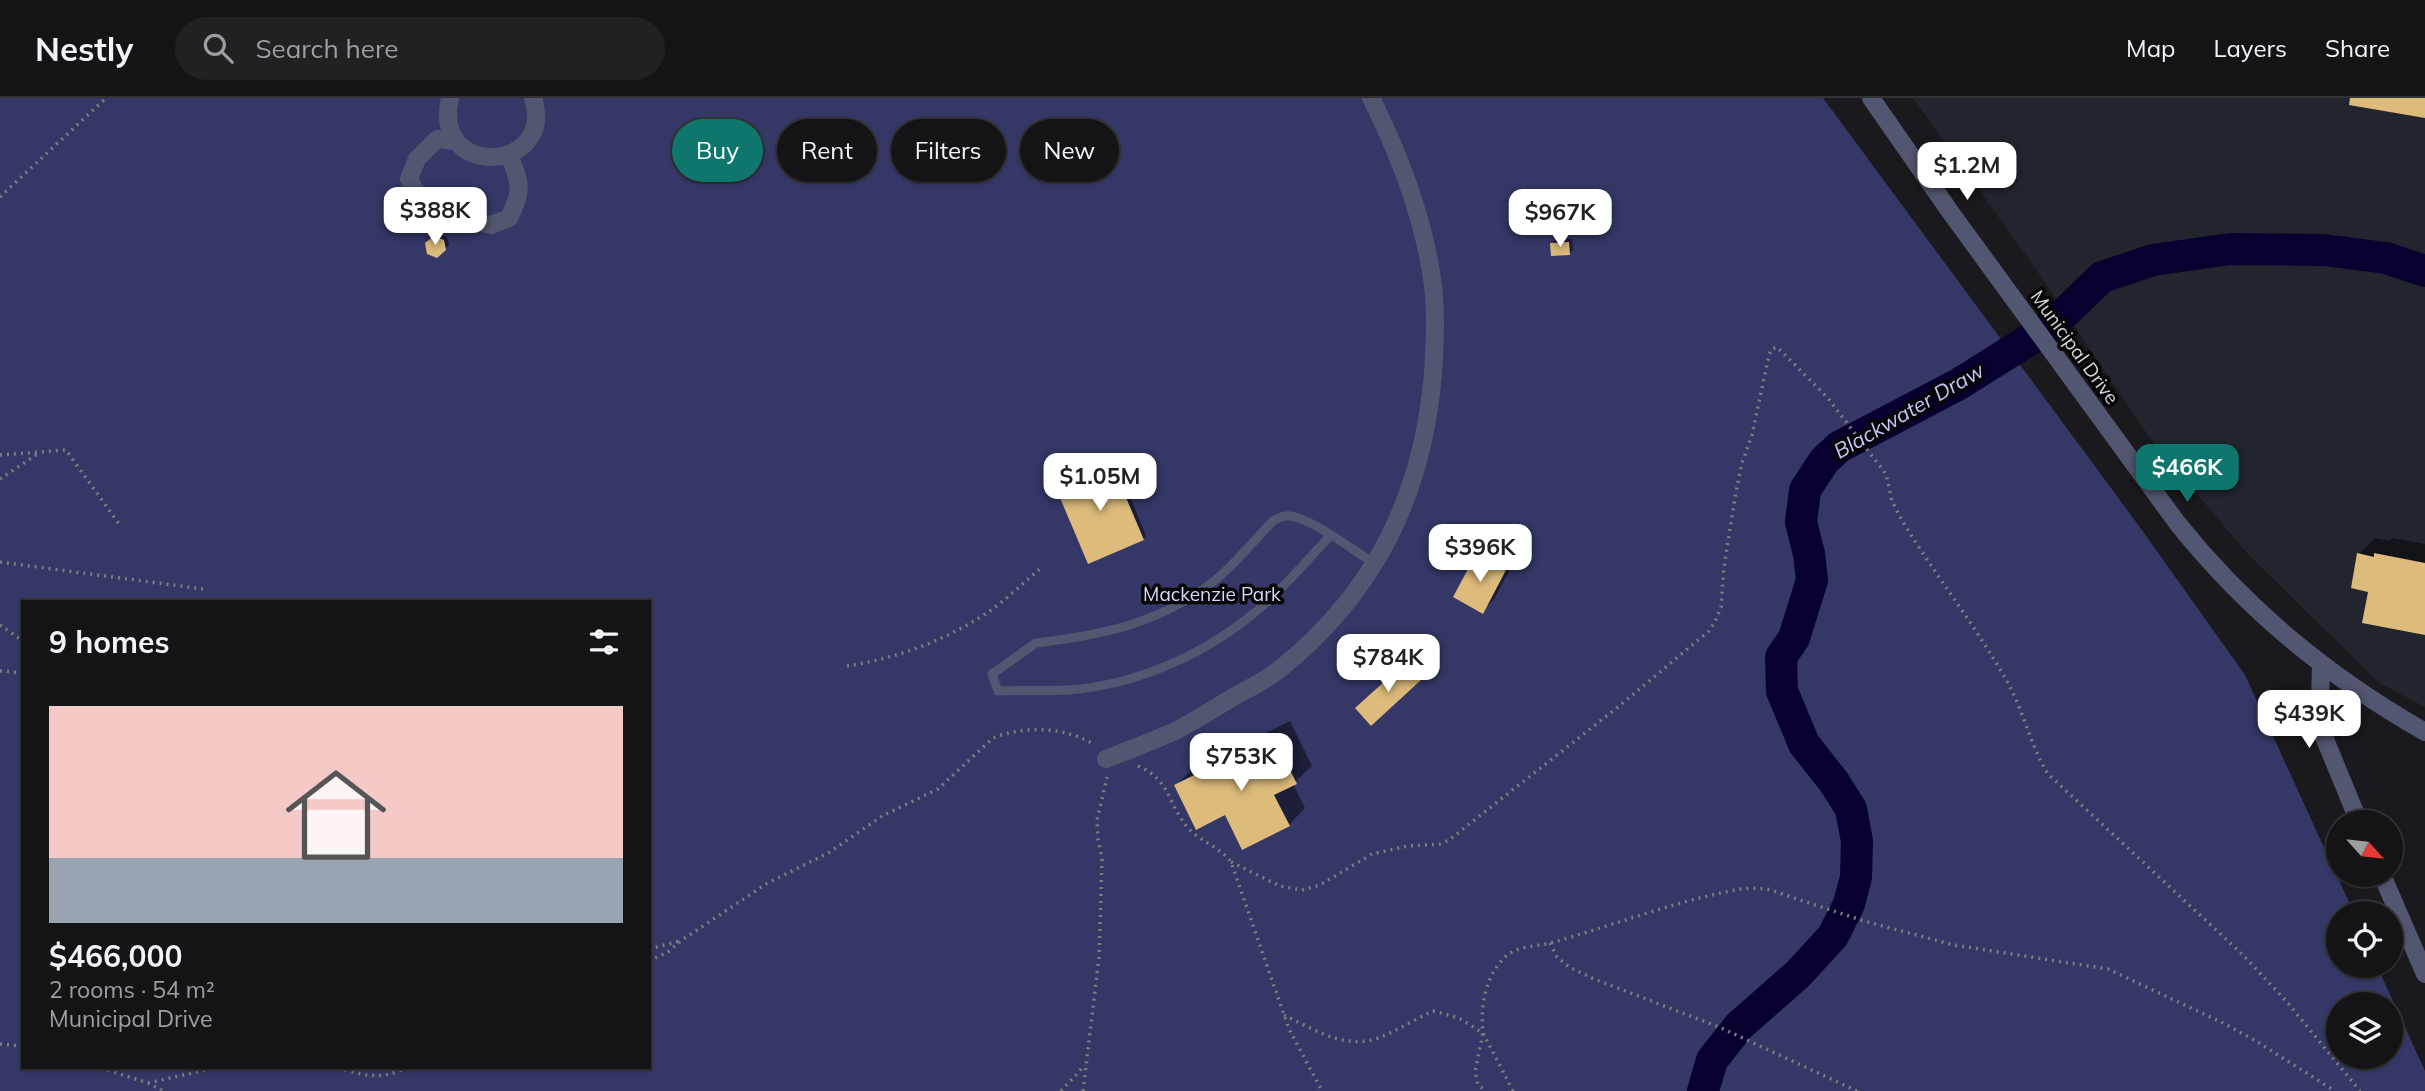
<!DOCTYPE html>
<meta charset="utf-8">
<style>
body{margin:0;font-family:Mulish,sans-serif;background:#212123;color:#f1f3f6;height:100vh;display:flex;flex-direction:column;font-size:26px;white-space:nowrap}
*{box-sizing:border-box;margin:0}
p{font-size:23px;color:#9d9ea1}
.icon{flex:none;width:38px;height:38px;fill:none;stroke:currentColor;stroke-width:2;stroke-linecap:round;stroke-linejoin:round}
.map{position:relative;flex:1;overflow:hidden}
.drawer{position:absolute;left:21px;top:502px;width:630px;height:469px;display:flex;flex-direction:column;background:#141416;border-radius:0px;box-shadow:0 2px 5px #0004,0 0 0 2px #333335}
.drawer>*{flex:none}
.hud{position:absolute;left:672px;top:21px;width:665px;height:63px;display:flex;gap:14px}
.needle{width:46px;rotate:117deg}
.buttons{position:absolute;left:2326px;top:712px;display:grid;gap:14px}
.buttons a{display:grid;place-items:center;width:77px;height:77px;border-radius:50%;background:#141416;box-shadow:0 2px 5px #0004,0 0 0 2px #333335;font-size:35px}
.price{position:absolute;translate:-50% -60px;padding:0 16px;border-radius:14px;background:#fff;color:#222;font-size:23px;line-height:46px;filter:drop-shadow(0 2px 4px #0008)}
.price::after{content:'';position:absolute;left:50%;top:42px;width:21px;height:16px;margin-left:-10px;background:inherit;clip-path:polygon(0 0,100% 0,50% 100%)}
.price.active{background:#0f766e;color:#fff}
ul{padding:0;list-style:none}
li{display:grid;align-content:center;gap:14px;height:371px;padding:0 28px}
li span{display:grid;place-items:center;height:217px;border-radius:0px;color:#555}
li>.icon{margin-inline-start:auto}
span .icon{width:126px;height:126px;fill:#fffc;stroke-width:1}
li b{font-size:30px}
h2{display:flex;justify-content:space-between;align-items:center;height:84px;padding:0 28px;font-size:30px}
.pill{padding:0 24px;border-radius:32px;background:#141416;box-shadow:0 2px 5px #0004,0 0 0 2px #333335;font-size:24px;line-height:63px}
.pill.active{background:#0f766e;color:#fff}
header{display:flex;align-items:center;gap:42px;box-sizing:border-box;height:98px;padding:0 35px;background:#141416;border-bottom:2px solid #333335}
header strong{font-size:33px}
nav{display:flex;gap:38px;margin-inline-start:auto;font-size:24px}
.search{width:490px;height:63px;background:#212123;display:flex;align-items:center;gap:18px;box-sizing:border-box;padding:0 24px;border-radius:38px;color:#9d9ea1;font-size:26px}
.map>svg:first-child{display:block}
.built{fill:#23252e}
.park{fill:#353867;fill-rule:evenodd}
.shadow{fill:#0007}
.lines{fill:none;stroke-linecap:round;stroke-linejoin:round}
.river{stroke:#08002f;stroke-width:32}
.building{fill:#dcbb7b}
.path{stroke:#7d7d80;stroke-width:3.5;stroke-dasharray:2 5;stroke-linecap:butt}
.service{stroke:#535670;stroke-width:9}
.minor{stroke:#535670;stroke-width:18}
.tertiary{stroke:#535670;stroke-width:18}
.labels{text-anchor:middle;stroke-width:7;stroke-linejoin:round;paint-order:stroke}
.street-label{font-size:19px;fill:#d7d7da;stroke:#060607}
.park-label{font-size:19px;fill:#d6dafd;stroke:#060607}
.water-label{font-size:21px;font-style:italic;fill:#c3c9fd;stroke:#060607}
</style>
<header>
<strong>Nestly</strong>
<div class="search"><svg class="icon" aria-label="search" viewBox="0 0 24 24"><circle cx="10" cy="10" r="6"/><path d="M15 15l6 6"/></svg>Search here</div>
<nav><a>Map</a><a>Layers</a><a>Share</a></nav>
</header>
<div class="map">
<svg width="2425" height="993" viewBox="0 0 2425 993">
<rect width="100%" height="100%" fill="#1a1a1e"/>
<path class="built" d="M 1913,0 L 2425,0 L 2425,609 L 2379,585 L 2246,454 L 2150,340 L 2035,170 Z"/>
<path class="park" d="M 0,0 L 1823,0 L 2139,428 L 2245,577 L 2354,815 L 2338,816 L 2338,868 L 2377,868 L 2425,973 L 2425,993 L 0,993 ZM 23,504 L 649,504 L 649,970 L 23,970 ZM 2338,906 L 2390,906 L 2390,959 L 2338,959 Z"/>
<g class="shadow">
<path d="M 439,135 L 447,139 L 449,147 L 445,151 L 431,141 Z"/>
<path d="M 1572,141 L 1573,152 L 1569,155 L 1552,146 L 1555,142 Z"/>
<path d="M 1115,362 L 1146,438 L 1143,441 L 1058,389 Z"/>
<path d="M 2375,440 L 2390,443 L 2392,440 L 2425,446 L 2425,535 L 2370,492 L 2359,456 Z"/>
<path d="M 1490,444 L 1517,459 L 1494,501 L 1482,513 L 1455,499 L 1478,457 Z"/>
<path d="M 1418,554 L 1432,569 L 1419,581 L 1369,598 Z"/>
<path d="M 1290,623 L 1312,668 L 1293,686 L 1305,710 L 1289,727 L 1226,715 L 1176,687 L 1193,671 Z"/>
</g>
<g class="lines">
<path class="river" d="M 1703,993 L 1712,962 L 1739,928 L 1798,876 L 1833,838 L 1849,806 L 1856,779 L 1857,743 L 1851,711 L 1834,684 L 1804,646 L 1782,593 L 1781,559 L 1794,540 L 1812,482 L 1809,456 L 1801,424 L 1805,392 L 1824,363 L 1839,349 L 1959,286 L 2051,228 L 2102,179 L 2153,162 L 2230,151 L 2324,152 L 2386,160 L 2425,173"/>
</g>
<g class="building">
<path d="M 2350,0 L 2425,0 L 2425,20 L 2349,7 Z"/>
<path d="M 434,138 L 444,142 L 446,152 L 437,160 L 427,156 L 425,145 Z"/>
<path d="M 1569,144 L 1570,157 L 1551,158 L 1550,145 Z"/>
<path d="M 1111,364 L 1144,442 L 1088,466 L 1055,388 Z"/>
<path d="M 2357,455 L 2374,459 L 2374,455 L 2425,465 L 2425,537 L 2362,525 L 2368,494 L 2351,490 Z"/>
<path d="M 1476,456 L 1506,472 L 1483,516 L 1453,499 Z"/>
<path d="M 1405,565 L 1421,582 L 1371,628 L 1355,610 Z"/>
<path d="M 1273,638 L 1297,686 L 1274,697 L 1290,728 L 1242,752 L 1225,717 L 1196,732 L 1174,687 Z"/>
</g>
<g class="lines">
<g class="path">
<path d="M 0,99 L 106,0"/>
<path d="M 0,357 L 66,352 L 119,426"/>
<path d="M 0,381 L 39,355"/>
<path d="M 0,464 L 203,491"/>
<path d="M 0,527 L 23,543"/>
<path d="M 847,568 C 897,560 944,543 987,515 C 1006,502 1023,485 1041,470"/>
<path d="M 0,573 L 23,575"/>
<path d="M 1138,668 C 1171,682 1168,707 1188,730 C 1201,744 1220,749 1231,764 L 1289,931 L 1322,993"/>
<path d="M 1231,764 L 1280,788 L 1302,792 L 1320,787 L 1372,756 L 1408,748 L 1440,746 L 1449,742 L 1618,609 L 1709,533 L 1715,524 L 1721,509 L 1724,469 L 1736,394 L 1742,365 L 1752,337 L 1769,257 L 1772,251 L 1777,249 L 1827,299 L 1886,376 L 1892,403 L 1900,419 C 1934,476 1977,529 2009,587 C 2024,615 2031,649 2048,676 L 2242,856 L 2287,904 L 2360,993"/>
<path d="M 1550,845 L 1557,859 L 1569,869 L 1594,881 L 1719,929 L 1857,993"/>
<path d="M 649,851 L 680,843"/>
<path d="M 649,863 L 668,854 L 682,842 L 766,786 L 830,754 L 882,718 L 938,691 L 993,640 C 1025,627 1066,629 1095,647"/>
<path d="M 1284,917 C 1313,931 1345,952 1378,940 C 1397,933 1415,921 1433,913 L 1459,920 L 1483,935 L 1475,974 L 1478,987 L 1486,993"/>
<path d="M 0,946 L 23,948"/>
<path d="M 101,970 L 148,985 L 163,993"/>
<path d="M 338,970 C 366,977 378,983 406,970"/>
<path d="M 148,985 L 214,970"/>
<path d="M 1061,993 L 1085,967"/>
<path d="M 1083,993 L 1099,859 L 1102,761 L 1098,741 L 1097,722 L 1107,679"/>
<path d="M 1513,993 L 1483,935 C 1480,910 1485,879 1504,860 C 1516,847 1538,849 1554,844 C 1614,827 1673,804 1735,792 C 1745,790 1756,790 1767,791 L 1864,823 L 1954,847 L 2108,871 L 2223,925 L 2256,943 L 2335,993"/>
</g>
<path class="service" d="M 1330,438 C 1309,460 1289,484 1267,504 C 1213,553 1140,587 1068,592 C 1045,593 1021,592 998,593 L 992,576 L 1036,545 C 1102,537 1158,526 1213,484 C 1235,467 1254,442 1274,422 C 1279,420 1284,417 1290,418 C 1311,420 1354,453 1374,465"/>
<g class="minor">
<path d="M 450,0 C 431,83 557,74 533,0"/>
<path d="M 456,43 L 437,41 L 417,61 L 409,81 L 419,100 L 456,118 L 491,127 L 509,120 C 523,91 521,87 509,57"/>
<path d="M 1106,661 C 1129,652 1153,643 1175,633 C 1195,623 1215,610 1235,598 C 1250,590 1266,582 1280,571 C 1376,494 1423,396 1433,275 C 1435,242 1437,207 1431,174 C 1421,112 1399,56 1371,0"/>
</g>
<g class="tertiary">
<path d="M 1871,0 L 1951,115 L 2178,426 C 2248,513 2329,579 2425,634"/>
<path d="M 2321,567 L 2320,603 L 2322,634 L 2359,724"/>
<path d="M 2382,777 L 2425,876"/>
</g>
</g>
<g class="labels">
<g class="street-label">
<text transform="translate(2075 249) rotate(54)" y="7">Municipal Drive</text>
</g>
<g class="park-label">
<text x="1212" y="503">Mackenzie Park</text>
</g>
<g class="water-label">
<text transform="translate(1909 313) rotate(-30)" y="7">Blackwater Draw</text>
</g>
</g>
</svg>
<div class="buttons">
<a><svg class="needle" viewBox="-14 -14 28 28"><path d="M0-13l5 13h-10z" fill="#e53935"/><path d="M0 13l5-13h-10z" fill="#9d9ea1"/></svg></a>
<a><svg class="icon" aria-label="locate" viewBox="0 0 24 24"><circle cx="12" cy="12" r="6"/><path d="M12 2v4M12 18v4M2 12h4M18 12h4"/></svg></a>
<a><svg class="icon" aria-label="layers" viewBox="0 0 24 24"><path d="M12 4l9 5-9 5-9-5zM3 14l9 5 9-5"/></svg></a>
</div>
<b class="price" style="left:1967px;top:104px">$1.2M</b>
<b class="price" style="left:435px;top:149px">$388K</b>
<b class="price" style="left:1560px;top:151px">$967K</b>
<b class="price active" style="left:2187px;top:406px">$466K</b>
<b class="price" style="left:1100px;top:415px">$1.05M</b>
<b class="price" style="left:1480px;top:486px">$396K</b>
<b class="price" style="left:1388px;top:596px">$784K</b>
<b class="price" style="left:2309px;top:652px">$439K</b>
<b class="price" style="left:1241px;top:695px">$753K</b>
<div class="hud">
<a class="pill active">Buy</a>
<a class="pill">Rent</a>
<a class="pill">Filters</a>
<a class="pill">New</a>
</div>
<section class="drawer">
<h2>9 homes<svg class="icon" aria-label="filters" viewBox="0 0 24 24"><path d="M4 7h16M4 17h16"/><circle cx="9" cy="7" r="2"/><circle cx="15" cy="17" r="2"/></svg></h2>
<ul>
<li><span style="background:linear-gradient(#f6c9c9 70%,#9aa5b1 0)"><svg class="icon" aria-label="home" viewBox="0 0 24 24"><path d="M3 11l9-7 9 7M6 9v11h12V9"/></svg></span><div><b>$466,000</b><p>2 rooms · 54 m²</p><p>Municipal Drive</p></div></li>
</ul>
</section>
</div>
